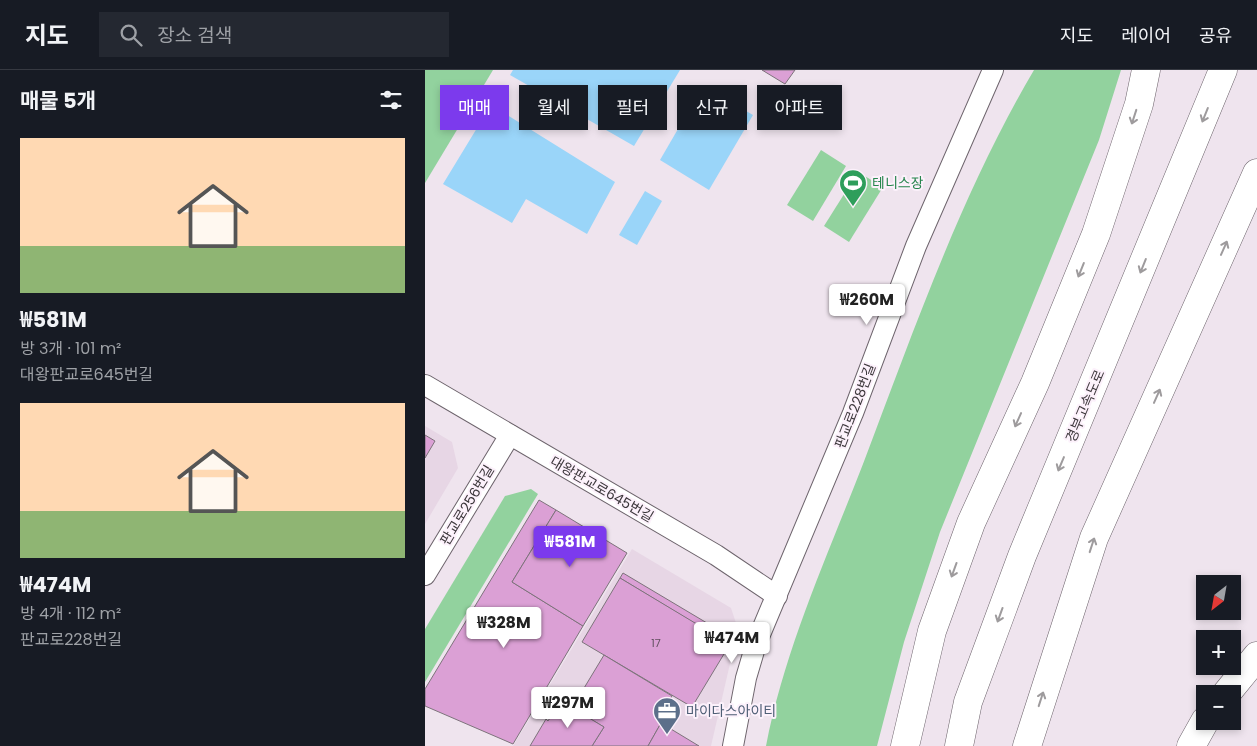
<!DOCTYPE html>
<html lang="ko">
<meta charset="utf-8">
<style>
body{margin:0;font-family:Poppins,"Noto Sans KR",sans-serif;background:#242831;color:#f1f3f6;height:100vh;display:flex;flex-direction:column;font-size:19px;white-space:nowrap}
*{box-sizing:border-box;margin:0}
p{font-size:16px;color:#9ea1a6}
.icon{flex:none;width:28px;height:28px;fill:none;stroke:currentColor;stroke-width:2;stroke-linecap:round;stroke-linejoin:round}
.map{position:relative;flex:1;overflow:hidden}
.drawer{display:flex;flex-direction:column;background:#171b24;width:425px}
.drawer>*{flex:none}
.top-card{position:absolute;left:15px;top:15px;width:475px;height:45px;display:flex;gap:10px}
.needle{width:32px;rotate:211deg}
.tools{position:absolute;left:771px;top:505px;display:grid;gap:10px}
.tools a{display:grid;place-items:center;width:45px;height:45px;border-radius:0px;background:#171b24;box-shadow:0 2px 8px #0003;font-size:25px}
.price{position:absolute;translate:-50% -42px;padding:0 11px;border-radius:5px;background:#fff;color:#222;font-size:16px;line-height:32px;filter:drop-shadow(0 1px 2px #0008)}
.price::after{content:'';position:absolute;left:50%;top:30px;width:15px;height:11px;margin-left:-8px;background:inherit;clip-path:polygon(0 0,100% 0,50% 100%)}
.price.selected{background:#7c3aed;color:#fff}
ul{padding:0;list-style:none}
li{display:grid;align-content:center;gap:10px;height:265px;padding:0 20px}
li span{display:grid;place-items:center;height:155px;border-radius:0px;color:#555}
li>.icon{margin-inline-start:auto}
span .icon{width:90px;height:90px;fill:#fffc;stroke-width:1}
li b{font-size:21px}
h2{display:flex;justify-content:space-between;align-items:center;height:60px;padding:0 20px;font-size:21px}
.tag{padding:0 18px;border-radius:0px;background:#171b24;box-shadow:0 2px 8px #0003;font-size:18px;line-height:45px}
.tag.selected{background:#7c3aed;color:#fff}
header{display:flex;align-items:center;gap:30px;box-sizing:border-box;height:70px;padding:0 25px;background:#171b24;border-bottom:1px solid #363941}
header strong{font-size:24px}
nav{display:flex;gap:28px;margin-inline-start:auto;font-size:18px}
.search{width:350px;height:45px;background:#242831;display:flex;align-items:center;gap:12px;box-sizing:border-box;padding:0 18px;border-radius:0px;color:#9ea1a6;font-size:19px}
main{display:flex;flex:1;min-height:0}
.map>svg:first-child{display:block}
.built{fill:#e7d6e5}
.green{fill:#92d29e}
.water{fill:#9ad5f9}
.building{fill:#dba0d5;stroke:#7d737b}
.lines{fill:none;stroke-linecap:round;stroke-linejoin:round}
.tertiary-casing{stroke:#6d646c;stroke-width:22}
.motorway-casing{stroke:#6d646c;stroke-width:29}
.tertiary{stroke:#fff;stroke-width:20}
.motorway{stroke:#fff;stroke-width:28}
.oneway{stroke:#9e9b9d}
.labels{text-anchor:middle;stroke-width:4;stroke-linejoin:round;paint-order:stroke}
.number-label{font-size:11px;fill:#645162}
.leisure-label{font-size:14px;fill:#27864d;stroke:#fcf1fb;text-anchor:start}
.street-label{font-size:14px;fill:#3c373b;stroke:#fcf1fb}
.service-label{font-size:14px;fill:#4e5e75;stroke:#fcf1fb;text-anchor:start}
</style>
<header>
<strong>지도</strong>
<div class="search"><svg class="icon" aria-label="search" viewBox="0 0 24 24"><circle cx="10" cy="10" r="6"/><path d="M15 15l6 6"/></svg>장소 검색</div>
<nav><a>지도</a><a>레이어</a><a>공유</a></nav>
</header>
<main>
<section class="drawer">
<h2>매물 5개<svg class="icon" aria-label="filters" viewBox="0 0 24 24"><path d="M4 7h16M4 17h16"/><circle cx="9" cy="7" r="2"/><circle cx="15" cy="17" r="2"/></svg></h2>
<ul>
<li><span style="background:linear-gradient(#ffd9b3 70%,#8fb573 0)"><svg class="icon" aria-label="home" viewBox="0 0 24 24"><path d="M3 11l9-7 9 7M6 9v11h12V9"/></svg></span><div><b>₩581M</b><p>방 3개 · 101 m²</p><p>대왕판교로645번길</p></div></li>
<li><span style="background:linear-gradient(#ffd9b3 70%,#8fb573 0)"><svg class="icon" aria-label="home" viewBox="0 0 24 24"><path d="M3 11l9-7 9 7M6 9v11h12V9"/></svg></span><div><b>₩474M</b><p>방 4개 · 112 m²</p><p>판교로228번길</p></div></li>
</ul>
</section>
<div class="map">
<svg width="832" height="676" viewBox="0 0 832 676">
<rect width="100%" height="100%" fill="#efe4ee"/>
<g class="built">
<path d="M 0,356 L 27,372 L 33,398 L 0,454 Z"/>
<path d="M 207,479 L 306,538 L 311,553 L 307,585 L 286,676 L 88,676 Z"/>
</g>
<g class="green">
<path d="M 0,0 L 68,0 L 0,113 Z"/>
<path d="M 609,0 L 696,0 L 674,70 L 515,462 L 479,572 L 452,676 L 341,676 C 360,578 402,487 438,394 C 489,260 536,124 609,0 Z"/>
<path d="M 396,80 L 421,96 L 388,151 L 362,135 Z"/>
<path d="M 433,102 L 458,117 L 424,172 L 399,156 Z"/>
<path d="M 106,419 L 113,424 L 0,612 L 0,559 L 80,426 Z"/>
</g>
<g class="water">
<path d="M 88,0 L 255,0 L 209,76 L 85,5 Z"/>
<path d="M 278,16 L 328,45 L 284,120 L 235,90 Z"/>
<path d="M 66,35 L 190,112 L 162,164 L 101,129 L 87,153 L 18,114 Z"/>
<path d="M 220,121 L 237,131 L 212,175 L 194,165 Z"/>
</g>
<g class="building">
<path d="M 337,0 L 370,0 L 360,14 Z"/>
<path d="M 0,365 L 10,371 L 0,388 Z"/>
<path d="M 114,430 L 131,440 L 87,512 L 158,556 L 88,674 L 0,636 L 0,619 Z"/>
<path d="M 131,440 L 202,483 L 158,556 L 87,512 Z"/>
<path d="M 198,503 L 287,556 L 284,562 L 195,508 Z"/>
<path d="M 195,508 L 305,574 L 267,637 L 157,572 Z"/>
<path d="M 179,585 L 247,626 L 232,651 L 236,653 L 223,676 L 167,676 L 179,657 L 147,638 Z"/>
<path d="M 136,631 L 179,657 L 167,676 L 105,676 L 121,649 L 123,651 Z"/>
<path d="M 236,653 L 274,676 L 223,676 Z"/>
</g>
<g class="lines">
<g class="tertiary-casing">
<g id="tertiary">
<path d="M 0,315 L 291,485 L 352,526"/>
<path d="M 0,505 L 85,365"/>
<path d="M 308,676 L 321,608 L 331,574 L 428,343 L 491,176 L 568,0"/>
</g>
</g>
<g class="motorway-casing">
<g id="motorway">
<path d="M 801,624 L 832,586"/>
<path d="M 480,676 L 507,561 L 546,453 L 610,313 L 671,164 L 714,34 L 721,0"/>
<path d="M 534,676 L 543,632 L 597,486 L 798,0"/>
<path d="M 602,676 L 669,468 L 832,103"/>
<path d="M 766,676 L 780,651"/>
</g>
</g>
<use href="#tertiary" class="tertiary"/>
<use href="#motorway" class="motorway"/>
</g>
<defs><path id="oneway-shaft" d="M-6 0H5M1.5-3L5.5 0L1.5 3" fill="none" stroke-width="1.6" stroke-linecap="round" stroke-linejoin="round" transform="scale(1.25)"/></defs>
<g class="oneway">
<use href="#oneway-shaft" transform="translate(780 45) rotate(112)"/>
<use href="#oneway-shaft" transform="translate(709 47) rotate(108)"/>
<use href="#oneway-shaft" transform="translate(799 178) rotate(-66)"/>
<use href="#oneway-shaft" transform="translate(718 196) rotate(112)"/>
<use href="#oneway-shaft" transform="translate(656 200) rotate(112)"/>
<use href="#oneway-shaft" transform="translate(732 326) rotate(-66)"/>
<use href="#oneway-shaft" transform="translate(593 350) rotate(114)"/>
<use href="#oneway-shaft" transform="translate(636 394) rotate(113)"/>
<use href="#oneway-shaft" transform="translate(667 475) rotate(-72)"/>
<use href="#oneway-shaft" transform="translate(529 500) rotate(110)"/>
<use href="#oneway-shaft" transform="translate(575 545) rotate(110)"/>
<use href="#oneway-shaft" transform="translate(616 629) rotate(-72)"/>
</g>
<defs>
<g id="stadium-pin" transform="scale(1.4375)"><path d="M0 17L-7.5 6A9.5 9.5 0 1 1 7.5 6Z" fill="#2e9e5b" stroke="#fcf1fb"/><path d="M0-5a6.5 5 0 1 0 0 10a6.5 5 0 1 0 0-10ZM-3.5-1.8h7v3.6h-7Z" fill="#fff"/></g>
<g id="office-pin" transform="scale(1.4375)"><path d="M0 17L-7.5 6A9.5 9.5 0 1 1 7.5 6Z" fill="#5c6f8a" stroke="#fcf1fb"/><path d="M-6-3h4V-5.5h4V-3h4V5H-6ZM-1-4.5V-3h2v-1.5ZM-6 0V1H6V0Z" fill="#fff"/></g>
</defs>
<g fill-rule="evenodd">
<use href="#stadium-pin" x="428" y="113"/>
<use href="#office-pin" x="242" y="641"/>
</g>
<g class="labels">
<g class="number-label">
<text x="231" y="577">17</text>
</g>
<g class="leisure-label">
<text x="447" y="118">테니스장</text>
</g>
<g class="street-label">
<text transform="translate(430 336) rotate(-69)" y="5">판교로228번길</text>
<text transform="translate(660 336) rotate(-67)" y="5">경부고속도로</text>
<text transform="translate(177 419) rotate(30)" y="5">대왕판교로645번길</text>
<text transform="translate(42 435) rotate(-59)" y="5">판교로256번길</text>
</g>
<g class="service-label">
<text x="261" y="646">마이다스아이티</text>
</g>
</g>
</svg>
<div class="tools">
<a><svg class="needle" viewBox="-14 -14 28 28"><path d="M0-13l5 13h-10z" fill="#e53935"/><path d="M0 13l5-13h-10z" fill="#9ea1a6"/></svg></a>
<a>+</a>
<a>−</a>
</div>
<b class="price" style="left:442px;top:256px">₩260M</b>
<b class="price selected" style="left:145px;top:498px">₩581M</b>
<b class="price" style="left:79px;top:579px">₩328M</b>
<b class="price" style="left:307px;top:594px">₩474M</b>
<b class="price" style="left:143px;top:659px">₩297M</b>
<div class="top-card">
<a class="tag selected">매매</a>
<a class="tag">월세</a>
<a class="tag">필터</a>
<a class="tag">신규</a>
<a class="tag">아파트</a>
</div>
</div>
</main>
